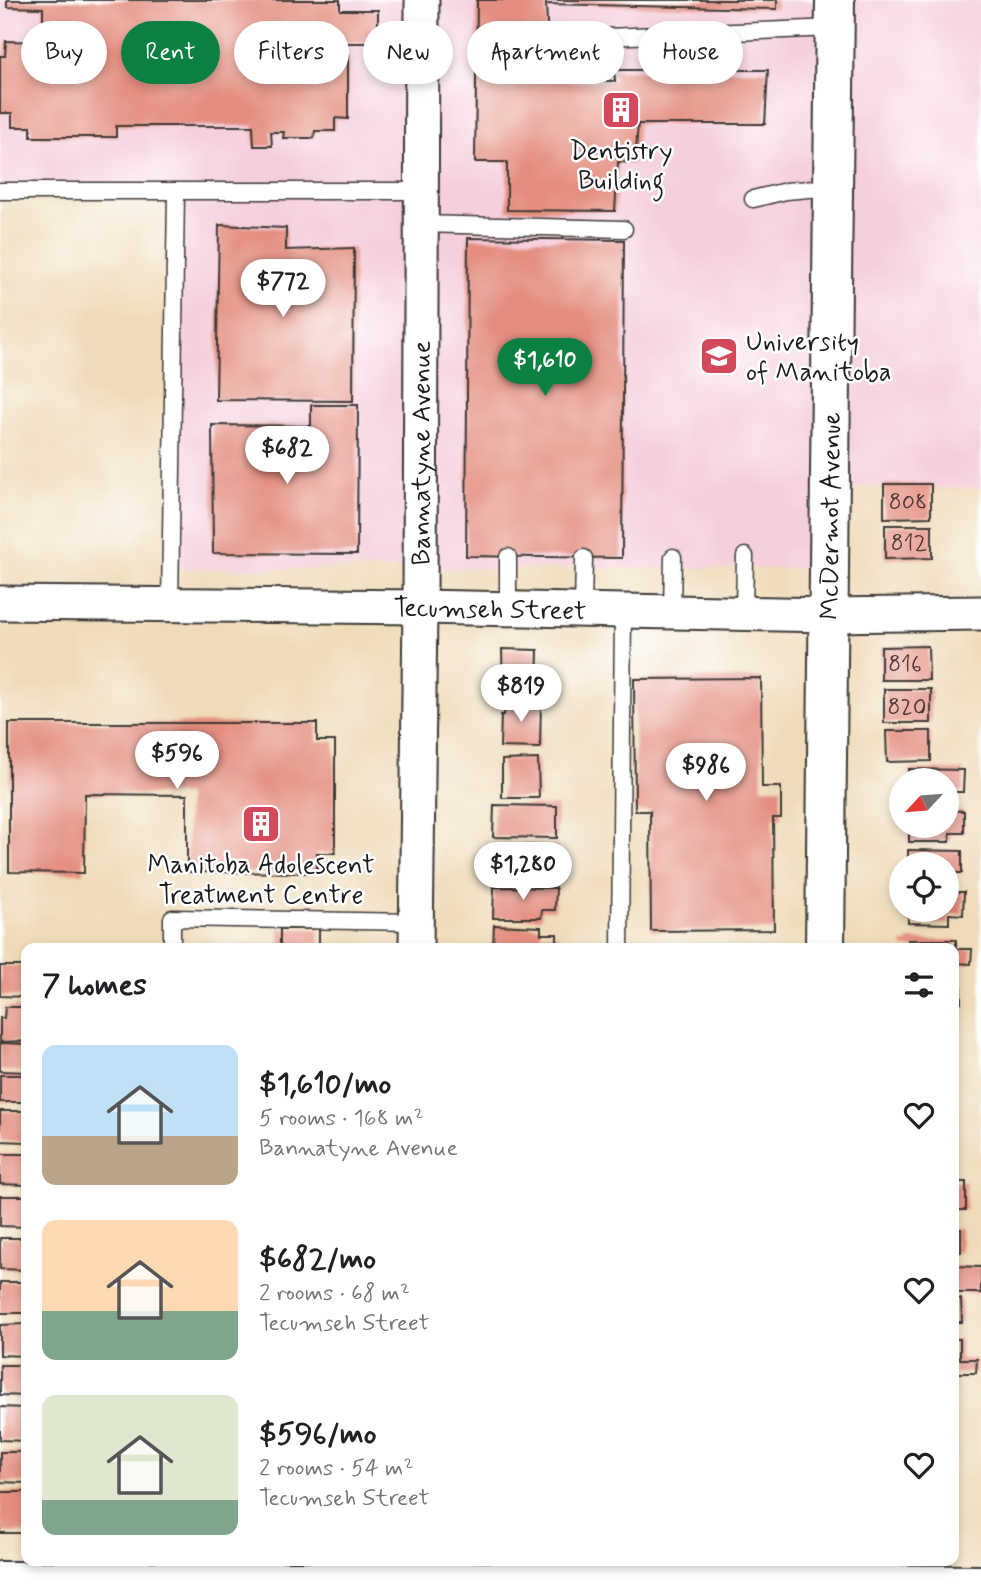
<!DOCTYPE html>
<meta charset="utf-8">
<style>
body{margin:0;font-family:Mynerve,sans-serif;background:#f2f2f2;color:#202124;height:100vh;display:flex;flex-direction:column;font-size:26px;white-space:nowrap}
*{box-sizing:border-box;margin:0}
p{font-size:23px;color:#757577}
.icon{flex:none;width:38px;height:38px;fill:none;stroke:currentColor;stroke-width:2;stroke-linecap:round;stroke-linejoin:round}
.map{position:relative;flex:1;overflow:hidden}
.drawer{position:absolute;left:21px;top:943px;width:938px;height:623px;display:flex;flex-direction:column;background:#fff;border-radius:14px;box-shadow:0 4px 10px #0003}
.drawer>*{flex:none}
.top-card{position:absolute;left:21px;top:21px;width:940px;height:63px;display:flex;gap:14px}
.needle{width:46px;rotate:244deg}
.controls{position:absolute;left:889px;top:768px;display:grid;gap:14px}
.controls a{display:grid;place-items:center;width:70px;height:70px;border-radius:50%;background:#fff;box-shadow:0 4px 10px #0003;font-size:35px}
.price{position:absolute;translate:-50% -60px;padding:0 16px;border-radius:24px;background:#fff;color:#222;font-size:23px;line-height:46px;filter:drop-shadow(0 2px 4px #0008)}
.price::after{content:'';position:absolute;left:50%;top:42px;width:21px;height:16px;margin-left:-10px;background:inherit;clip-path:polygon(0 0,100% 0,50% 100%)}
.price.active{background:#0b8043;color:#fff}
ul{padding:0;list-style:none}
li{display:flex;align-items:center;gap:21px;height:175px;padding:0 21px}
li span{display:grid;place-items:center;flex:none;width:196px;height:140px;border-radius:14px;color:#555}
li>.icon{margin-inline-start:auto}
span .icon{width:84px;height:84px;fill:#fffc;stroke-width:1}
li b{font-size:30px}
h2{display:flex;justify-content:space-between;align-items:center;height:84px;padding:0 21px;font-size:30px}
.chip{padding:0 24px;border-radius:32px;background:#fff;box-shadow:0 4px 10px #0003;font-size:24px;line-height:63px}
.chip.active{background:#0b8043;color:#fff}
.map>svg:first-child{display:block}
.built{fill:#f5cfdb}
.building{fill:#e48e80}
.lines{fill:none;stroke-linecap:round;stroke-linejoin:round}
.service-casing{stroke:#3c3934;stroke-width:19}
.minor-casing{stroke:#3c3934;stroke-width:37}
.tertiary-casing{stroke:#3c3934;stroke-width:42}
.secondary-casing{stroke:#3c3934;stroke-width:42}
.service{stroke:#fff;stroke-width:16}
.minor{stroke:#fff;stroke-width:33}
.tertiary{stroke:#fff;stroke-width:38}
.secondary{stroke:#fff;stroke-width:38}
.labels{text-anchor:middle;stroke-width:5;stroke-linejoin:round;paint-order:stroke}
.number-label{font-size:23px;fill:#4e3835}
.poi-label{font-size:26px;fill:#1c1c1c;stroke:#fff}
.street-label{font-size:26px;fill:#1c1c1c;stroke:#fff}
</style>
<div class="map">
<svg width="981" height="1588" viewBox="0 0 981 1588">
<rect width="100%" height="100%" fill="#fff"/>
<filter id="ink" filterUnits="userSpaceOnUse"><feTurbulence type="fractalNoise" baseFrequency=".0143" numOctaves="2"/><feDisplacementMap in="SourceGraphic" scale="14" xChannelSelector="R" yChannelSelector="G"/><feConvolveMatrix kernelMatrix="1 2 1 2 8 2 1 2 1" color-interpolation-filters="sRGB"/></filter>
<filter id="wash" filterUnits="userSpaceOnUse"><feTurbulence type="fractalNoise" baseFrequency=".00686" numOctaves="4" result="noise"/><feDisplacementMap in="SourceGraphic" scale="28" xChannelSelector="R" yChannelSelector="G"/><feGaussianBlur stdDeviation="1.57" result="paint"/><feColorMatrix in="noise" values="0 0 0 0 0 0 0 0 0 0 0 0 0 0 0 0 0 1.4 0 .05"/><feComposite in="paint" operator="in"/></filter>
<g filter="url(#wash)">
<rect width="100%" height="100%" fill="#efdbb9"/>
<path class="built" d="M 0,0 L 981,0 L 981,488 L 828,487 L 827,570 L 786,568 L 170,569 L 181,189 L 0,189 Z"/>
<g id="blocks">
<g class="building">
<path d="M 7,0 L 340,0 L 340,10 L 378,10 L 378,43 L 340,43 L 340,54 L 348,55 L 348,119 L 335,118 L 335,131 L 315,131 L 314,138 L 283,138 L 284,132 L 271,132 L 272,146 L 254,146 L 253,126 L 116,126 L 116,137 L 31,137 L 31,127 L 12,127 L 12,113 L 0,113 L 0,56 L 5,56 L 6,41 L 43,42 L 43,8 L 7,7 Z"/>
<path d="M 477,0 L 777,0 L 777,9 L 546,4 L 550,80 L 615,81 L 614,70 L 768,70 L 765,124 L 638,124 L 635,163 L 618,162 L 615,211 L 507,210 L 507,162 L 475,162 Z"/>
<path d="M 219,225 L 286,228 L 286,250 L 354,248 L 353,401 L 216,400 Z"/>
<path d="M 468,238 L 624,240 L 622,558 L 466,556 Z"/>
<path d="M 311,405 L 358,405 L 357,554 L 213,553 L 212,425 L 311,426 Z"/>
<path d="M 884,484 L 931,484 L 931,517 L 884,518 Z"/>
<path d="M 885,525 L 932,525 L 932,558 L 885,559 Z"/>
<path d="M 928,646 L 929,680 L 881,680 L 881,647 Z"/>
<path d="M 502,649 L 538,650 L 537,692 L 503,692 Z"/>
<path d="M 761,678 L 762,787 L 781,787 L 781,818 L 773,818 L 774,930 L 651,931 L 650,811 L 635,811 L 634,679 Z"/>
<rect x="884" y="689" width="47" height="34"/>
<path d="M 505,699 L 541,699 L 540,748 L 500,747 L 501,715 L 504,715 Z"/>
<path d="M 9,723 L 317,723 L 317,741 L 335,741 L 335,853 L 317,853 L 317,873 L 187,872 L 187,795 L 85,794 L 84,873 L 9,872 Z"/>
<path d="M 886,731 L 931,731 L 931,761 L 887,762 Z"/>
<path d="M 538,759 L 539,798 L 502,798 L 502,760 Z"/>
<path d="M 909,769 L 964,770 L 963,792 L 950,792 L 949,802 L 947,802 L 947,780 L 909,780 Z"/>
<path d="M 494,805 L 557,806 L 557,838 L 493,837 Z"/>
<path d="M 947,810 L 964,811 L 964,833 L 950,833 L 950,842 L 909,842 L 909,826 L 947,826 Z"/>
<path d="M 495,845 L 558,846 L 557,878 L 494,877 Z"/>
<path d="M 908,850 L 962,851 L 962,873 L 947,873 L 947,864 L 908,864 Z"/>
<path d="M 494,887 L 556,888 L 555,910 L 542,910 L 541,918 L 493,918 Z"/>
<path d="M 947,892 L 964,892 L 963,915 L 949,914 L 949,924 L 908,923 L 908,910 L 947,910 Z"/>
<path d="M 494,925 L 541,927 L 541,934 L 557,934 L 557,948 L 493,948 Z"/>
<rect x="280" y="929" width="39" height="19"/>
<path d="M 908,940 L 956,940 L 956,948 L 903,948 L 902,943 L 909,943 Z"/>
<path d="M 954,949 L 972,949 L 971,964 L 956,963 L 957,966 L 954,966 Z"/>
<path d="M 0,966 L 26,966 L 26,997 L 0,996 Z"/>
<path d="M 954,980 L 961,981 L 961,1003 L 954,1003 Z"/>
<path d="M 5,1007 L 26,1007 L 26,1041 L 0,1042 L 0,1018 L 4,1018 Z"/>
<path d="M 0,1043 L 26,1044 L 26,1072 L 0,1071 Z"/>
<rect x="0" y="1075" width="26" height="27"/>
<path d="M 0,1111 L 26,1111 L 26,1142 L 0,1141 Z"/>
<path d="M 0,1154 L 26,1154 L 26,1185 L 0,1184 Z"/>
<rect x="954" y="1182" width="12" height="28"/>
<path d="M 0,1196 L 26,1196 L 26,1227 L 0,1226 Z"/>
<rect x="954" y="1229" width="7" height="23"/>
<path d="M 0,1238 L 26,1238 L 26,1270 L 0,1269 Z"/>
<path d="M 954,1266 L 981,1267 L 981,1293 L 954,1293 Z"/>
<rect x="0" y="1282" width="26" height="31"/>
<path d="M 954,1298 L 961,1299 L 962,1322 L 954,1322 Z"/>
<path d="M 26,1324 L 26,1356 L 0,1355 L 0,1325 Z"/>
<path d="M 954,1339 L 960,1339 L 960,1359 L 977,1359 L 976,1373 L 954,1373 Z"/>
<path d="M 0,1365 L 26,1365 L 26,1396 L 0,1395 Z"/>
<path d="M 0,1407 L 26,1408 L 26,1441 L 0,1440 Z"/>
<path d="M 0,1452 L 26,1452 L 26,1483 L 0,1482 Z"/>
<rect x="0" y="1492" width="26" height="41"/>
</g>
</g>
</g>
<g filter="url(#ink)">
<use href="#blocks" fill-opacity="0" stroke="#3c3934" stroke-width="2"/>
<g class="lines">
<g class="service-casing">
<g id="service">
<path d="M 580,38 L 834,28"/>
<path d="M 0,191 L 421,191"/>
<path d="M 753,199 L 786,191 L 833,187"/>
<path d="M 421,224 L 624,229"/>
<path d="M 170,605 L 176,192"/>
<path d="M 508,609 L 508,557"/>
<path d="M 583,610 L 584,558"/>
<path d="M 672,612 L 673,557"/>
<path d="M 744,613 L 745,556"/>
<path d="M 172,948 L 172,918 L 417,922"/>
<path d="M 620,948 L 623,611"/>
</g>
</g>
<g class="minor-casing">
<g id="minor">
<path id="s1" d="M 0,603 L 420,607 L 828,615 L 981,613"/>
<path id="s2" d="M 416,948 L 420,607 L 422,0"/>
</g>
</g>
<g class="tertiary-casing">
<g id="tertiary">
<path id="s3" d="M 825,948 L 835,0"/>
</g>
</g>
<g class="secondary-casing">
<path id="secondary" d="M 0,1581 L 377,1581 L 981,1585"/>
</g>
<use href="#service" class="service"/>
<use href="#minor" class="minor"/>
<use href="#tertiary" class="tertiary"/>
<use href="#secondary" class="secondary"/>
</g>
</g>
<defs>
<g id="building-square" transform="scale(2.0125)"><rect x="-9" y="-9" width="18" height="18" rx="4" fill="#d1495b" stroke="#fff"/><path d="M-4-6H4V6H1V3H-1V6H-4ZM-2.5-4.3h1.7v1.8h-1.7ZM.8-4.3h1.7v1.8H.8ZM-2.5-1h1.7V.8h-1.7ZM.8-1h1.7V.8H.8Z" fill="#fff"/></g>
<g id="university-square" transform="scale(2.0125)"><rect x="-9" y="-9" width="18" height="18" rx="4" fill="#d1495b" stroke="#fff"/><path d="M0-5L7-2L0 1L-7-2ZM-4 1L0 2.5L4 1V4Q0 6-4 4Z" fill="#fff"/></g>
</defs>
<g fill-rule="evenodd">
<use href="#building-square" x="621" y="110"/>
<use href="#university-square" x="719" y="356"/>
<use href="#building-square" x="261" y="824"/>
</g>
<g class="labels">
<g class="number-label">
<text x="908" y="509">808</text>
<text x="909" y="550">812</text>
<text x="905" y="671">816</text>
<text x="907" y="714">820</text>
</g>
<g class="poi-label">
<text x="621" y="159">Dentistry<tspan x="621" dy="30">Building</tspan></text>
<text x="746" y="350" text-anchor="start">University<tspan x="746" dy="30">of Manitoba</tspan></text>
<text x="261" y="873">Manitoba Adolescent<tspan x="261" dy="30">Treatment Centre</tspan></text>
</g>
<g class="street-label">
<text dy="9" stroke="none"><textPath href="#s2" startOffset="495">Bannatyne Avenue</textPath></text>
<text dy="9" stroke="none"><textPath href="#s3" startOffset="432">McDermot Avenue</textPath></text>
<text dy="9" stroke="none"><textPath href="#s1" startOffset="490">Tecumseh Street</textPath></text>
</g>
</g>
</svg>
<div class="controls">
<a><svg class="needle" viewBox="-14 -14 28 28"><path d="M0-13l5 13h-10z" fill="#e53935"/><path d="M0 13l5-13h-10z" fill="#757577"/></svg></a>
<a><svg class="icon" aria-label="locate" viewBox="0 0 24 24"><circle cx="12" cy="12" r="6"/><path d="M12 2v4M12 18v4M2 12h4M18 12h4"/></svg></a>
</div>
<b class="price" style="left:283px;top:319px">$772</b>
<b class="price active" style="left:545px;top:398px">$1,610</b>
<b class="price" style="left:287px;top:486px">$682</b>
<b class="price" style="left:521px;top:724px">$819</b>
<b class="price" style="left:177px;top:791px">$596</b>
<b class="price" style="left:706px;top:803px">$986</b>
<b class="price" style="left:523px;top:902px">$1,280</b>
<div class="top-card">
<a class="chip">Buy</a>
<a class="chip active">Rent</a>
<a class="chip">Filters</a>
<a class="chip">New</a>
<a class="chip">Apartment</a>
<a class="chip">House</a>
</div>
<section class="drawer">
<h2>7 homes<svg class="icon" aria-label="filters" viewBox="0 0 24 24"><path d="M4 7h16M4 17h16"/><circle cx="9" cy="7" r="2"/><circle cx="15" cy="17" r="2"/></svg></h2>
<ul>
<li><span style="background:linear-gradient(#bfe0f5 65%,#b9a48a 0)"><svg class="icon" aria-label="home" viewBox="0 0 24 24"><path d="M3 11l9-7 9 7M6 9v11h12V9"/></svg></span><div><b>$1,610/mo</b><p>5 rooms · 168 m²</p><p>Bannatyne Avenue</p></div><svg class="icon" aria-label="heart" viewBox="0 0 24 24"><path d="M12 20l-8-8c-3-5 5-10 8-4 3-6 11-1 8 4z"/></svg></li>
<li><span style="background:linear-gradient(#ffd9b3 65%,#7fa58c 0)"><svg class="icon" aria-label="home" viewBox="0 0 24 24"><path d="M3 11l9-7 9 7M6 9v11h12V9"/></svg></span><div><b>$682/mo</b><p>2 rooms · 68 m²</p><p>Tecumseh Street</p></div><svg class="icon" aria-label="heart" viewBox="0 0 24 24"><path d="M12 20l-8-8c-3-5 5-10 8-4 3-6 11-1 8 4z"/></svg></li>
<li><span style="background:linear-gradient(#dfe7d0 75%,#7fa58c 0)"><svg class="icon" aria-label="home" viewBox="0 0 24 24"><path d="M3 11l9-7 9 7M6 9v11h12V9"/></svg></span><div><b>$596/mo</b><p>2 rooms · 54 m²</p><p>Tecumseh Street</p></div><svg class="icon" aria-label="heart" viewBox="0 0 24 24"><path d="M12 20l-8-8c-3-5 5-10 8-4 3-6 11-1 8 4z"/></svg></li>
</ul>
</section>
</div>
